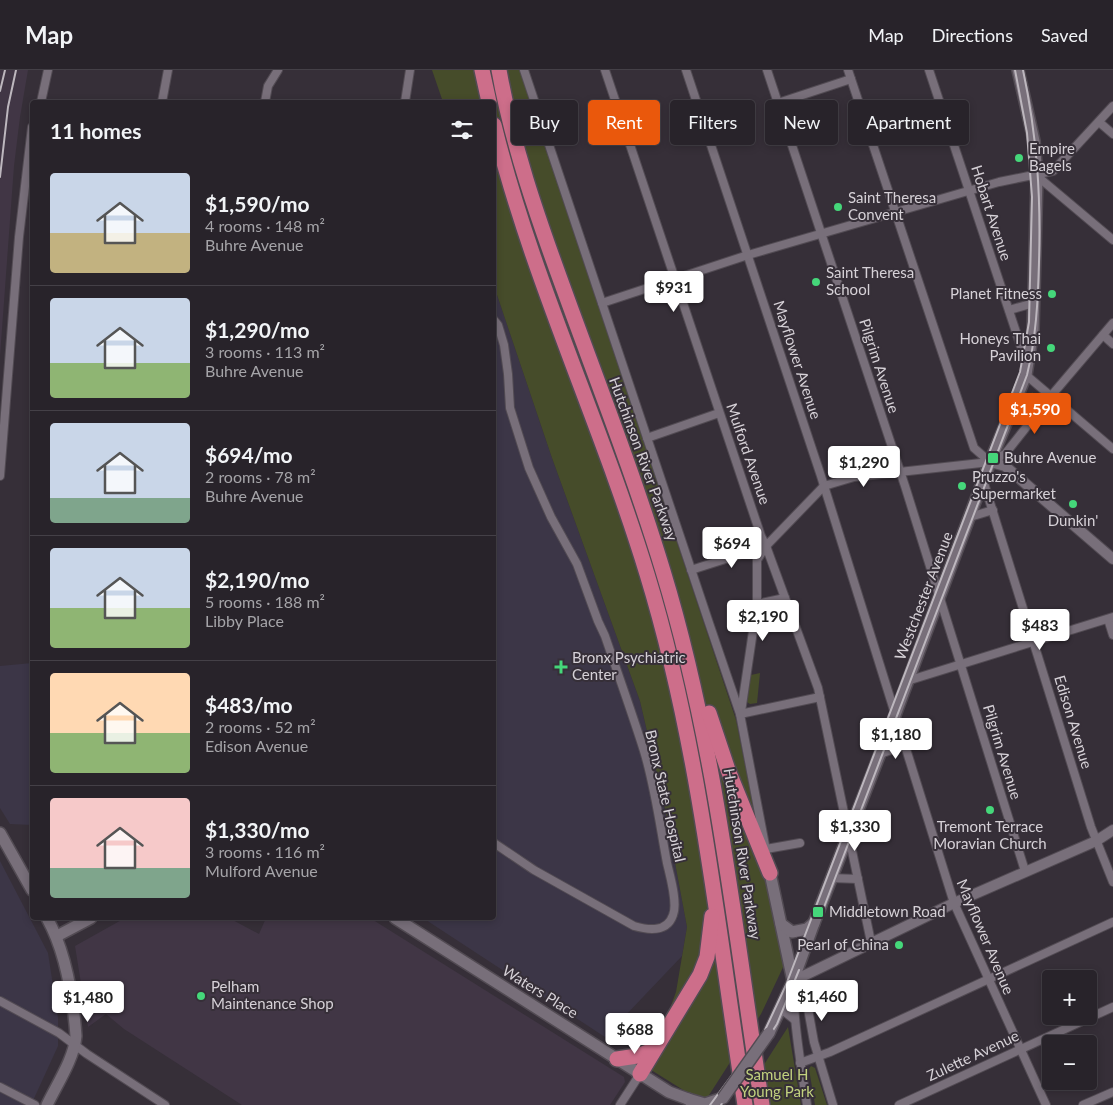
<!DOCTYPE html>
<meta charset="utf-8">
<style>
body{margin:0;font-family:Lato,sans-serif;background:#342f36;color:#f1f3f6;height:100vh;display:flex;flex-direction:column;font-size:19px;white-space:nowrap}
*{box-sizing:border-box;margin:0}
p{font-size:16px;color:#a5a4a8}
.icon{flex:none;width:28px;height:28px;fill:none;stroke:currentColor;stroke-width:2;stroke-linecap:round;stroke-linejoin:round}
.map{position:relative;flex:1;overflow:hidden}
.panel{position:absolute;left:30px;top:30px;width:466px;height:820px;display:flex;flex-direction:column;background:#28232a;border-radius:5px;box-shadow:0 2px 8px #0003,0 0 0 1px #444047}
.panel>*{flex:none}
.hud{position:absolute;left:511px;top:30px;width:475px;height:45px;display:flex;gap:10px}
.buttons{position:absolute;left:1042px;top:900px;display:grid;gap:10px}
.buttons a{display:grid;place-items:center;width:55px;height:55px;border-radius:5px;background:#28232a;box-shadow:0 2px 8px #0003,0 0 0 1px #444047;font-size:25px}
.price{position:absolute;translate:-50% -42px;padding:0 11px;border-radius:5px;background:#fff;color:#222;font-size:16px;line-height:32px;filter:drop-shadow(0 1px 2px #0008)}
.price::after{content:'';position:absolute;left:50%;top:30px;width:15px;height:11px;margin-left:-8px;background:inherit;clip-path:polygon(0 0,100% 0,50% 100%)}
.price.selected{background:#ea580c;color:#fff}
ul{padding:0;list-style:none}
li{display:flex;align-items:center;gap:15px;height:125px;padding:0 20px}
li+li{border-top:1px solid #444047}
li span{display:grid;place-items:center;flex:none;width:140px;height:100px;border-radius:5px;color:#555}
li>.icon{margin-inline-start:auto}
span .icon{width:60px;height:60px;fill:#fffc;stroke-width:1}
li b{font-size:21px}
h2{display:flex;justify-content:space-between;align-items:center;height:60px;padding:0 20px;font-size:21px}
.tag{padding:0 18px;border-radius:5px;background:#28232a;box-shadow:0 2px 8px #0003,0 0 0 1px #444047;font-size:18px;line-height:45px}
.tag.selected{background:#ea580c;color:#fff}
header{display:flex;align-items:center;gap:30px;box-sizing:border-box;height:70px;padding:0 25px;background:#28232a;border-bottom:1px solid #444047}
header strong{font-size:24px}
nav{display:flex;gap:28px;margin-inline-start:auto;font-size:18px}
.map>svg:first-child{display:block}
.built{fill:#413645}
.medical{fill:#3c3647}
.green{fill:#464c2a}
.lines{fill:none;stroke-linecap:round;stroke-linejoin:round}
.minor-casing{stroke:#524b53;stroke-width:10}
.tertiary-casing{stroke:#524b53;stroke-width:12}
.secondary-casing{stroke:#524b53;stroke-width:14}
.motorway-casing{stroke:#524b53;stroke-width:18}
.minor{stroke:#786f7a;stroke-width:8}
.tertiary{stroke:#786f7a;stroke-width:10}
.secondary{stroke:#786f7a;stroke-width:11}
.motorway{stroke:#cd6e8a;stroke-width:15}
.rail{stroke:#bdb7be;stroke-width:2}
.secondary-bridge-casing{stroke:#524b53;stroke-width:14;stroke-linecap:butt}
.secondary-bridge{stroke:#786f7a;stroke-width:11}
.poi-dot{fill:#45d77a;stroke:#362f38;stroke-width:2}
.labels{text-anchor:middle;stroke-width:4;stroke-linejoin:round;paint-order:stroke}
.poi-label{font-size:15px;fill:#d6d1d7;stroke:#362f38;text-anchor:start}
.street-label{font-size:15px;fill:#d6d1d7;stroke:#362f38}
.park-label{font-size:15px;fill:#c1d17e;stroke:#362f38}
</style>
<header>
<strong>Map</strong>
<nav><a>Map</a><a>Directions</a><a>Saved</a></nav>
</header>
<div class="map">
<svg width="1113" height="1035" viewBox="0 0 1113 1035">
<rect width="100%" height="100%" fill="#362f38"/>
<g class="built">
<path d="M 0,0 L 28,0 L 20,47 L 14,96 L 0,286 Z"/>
<path d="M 125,848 L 229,848 L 259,864 L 266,848 L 370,848 L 624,1007 L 625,1012 L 610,1035 L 242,1035 L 124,959 L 106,944 L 88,957 L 75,876 Z"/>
</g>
<g class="medical">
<path d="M 494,216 L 552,388 L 640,631 L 665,739 L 687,857 L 682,886 L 605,967 L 423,848 L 494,848 Z"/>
<path d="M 32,593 L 32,755 L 10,754 L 0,738 L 0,596 Z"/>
<path d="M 0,791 L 48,883 L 58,948 L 58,976 L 31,1035 L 0,1035 Z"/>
</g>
<g class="green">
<path d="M 432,0 L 520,0 L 736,650 L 785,893 L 761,944 L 704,1033 L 648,998 L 676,922 L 687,857 L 665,739 L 640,631 L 552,388 L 494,216 L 494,32 L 443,32 Z"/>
<path d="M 1032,322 L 1040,329 L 1021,351 Z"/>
<path d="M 760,603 L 757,633 L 750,634 L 747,632 L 751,605 Z"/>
<path d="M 788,957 L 801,1035 L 738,1035 L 744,1026 Z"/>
<path d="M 811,996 L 815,998 L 827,1035 L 815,1035 L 809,999 Z"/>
</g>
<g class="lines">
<g class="minor-casing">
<g id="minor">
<path d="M 524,0 L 709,553 L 740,644 L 765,775"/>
<path d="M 605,0 L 761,466 L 766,476 L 818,618 L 871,872"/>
<path d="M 686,0 L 821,406 L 954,833 L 1046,1035"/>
<path d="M 767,0 L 905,416 L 1025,801"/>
<path d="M 848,0 L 974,378 L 990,392"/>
<path d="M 929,0 L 1026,292"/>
<path d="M 41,32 L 48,0"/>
<path d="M 162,32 L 168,0"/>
<path d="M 265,32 L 268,16 L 278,0"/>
<path d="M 405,32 L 410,0"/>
<path d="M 778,33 L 851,9"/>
<path d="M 1099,52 L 1113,64"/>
<path d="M 1037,106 L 1113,170"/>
<path d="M 602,233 L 748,185 L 999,112 L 1053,101 L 1113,36"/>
<path d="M 1009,240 L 1034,233"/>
<path d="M 494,250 L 498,255 L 504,275 L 508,304 L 510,338 L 529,398 L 551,447 L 577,494 L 598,551 L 605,566 C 618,604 632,643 644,681 C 655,717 660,756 667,793 C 670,806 678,833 673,845 C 667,863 648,860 634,856 L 534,800 L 494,773"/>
<path d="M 1103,265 L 1113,274"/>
<path d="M 1026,305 L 1113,379"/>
<path d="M 647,368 L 719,343"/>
<path d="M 0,406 L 19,167 L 32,57"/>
<path d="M 983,410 L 1091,757 L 1113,812"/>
<path d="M 970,447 L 993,440"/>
<path d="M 691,500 L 766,476 L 824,416 L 854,407 L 990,392 L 1005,384 L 1051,326 L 1113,253"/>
<path d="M 757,534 L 785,528"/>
<path d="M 1108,549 L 1113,565"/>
<path d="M 907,611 L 1113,547"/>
<path d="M 741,642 L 757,534 L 757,490 L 766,476"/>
<path d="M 740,644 L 820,627"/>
<path d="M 880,684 L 905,675"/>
<path d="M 766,779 L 800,773"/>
<path d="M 831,808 L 858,809"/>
<path d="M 793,911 L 805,922 L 814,972 L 833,1035"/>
<path d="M 793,915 C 794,955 801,996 807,1035"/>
<path d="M 0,931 L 59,963 L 87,984 L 165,1035"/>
<path d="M 781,939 L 795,950"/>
<path d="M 800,993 L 830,982 L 1113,852"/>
<path d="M 0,1017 L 35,1035"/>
<path d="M 620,1035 L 640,1004"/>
<path d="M 899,1035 L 1113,937"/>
<path d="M 1083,1035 L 1113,1022"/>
</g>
</g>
<g class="tertiary-casing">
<g id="tertiary">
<path d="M 990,392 L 1005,396 L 1113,489"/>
<path d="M 793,911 L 954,833 L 1096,771 L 1113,760"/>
</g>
</g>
<g class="secondary-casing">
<g id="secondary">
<path d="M 0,763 L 32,820"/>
<path d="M 770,803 L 793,911"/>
<path d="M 47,848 C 66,882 73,926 76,966 C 74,989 57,1014 47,1035"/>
<path d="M 395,848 L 669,1022 L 688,1029 L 694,1035"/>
<path d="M 781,854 L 792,862 L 807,859 L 814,853"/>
<path d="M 57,866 L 91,848"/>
<path d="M 769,963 L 793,911 L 814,853 L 895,645 L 990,392 L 1026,305 L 1033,260 L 1037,106 L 1034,71 L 1018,0"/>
<path d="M 688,1029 L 705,1034 L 723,1028"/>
</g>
</g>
<g class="motorway-casing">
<g id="motorway">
<path d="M 482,0 L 489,32"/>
<path d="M 499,0 C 512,74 537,146 563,217 C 597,311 634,405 663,501 C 716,675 734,856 762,1035"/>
<path d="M 494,55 C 532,209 601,353 647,504 C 700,677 717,857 745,1035"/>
<path d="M 709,643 L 728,700 L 770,803"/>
<path d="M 617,989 L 637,986 L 653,980"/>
<path d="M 640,1004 L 700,905 L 707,887 L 712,846"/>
</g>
</g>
<use href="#minor" class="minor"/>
<use href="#tertiary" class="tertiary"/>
<use href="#secondary" class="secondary"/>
<use href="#motorway" class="motorway"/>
<g class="rail">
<path d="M 0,21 L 5,0"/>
<path d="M 0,107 L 8,37 L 16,0"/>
<path d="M 821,845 L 1027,305 C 1036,268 1038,231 1039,192 C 1041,125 1037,66 1023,0"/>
<path d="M 745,1004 L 777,954 L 799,900"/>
<path d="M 710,1035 L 765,960 L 786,915 L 1020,302 L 1029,252 L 1032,127 L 1027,63 L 1015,0"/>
<path d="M 721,1035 L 746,996"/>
</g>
<g class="secondary-bridge-casing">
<path id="secondary-bridge" d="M 723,1028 L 769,963"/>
</g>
<use href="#secondary-bridge" class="secondary-bridge"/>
</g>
<g class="poi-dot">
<circle cx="1019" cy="88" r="5"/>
<circle cx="838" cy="137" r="5"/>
<circle cx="816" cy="212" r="5"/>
<circle cx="1052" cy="224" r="5"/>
<circle cx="1051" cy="278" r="5"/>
<rect x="987" y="382" width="12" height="12" rx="2.5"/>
<circle cx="962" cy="416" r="5"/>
<circle cx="1073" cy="434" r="5"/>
<path d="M558.5 589.5h5v5h5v5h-5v5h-5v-5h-5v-5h5z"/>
<circle cx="990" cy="740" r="5"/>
<rect x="812" y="836" width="12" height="12" rx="2.5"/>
<circle cx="899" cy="875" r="5"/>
<circle cx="201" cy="926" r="5"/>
</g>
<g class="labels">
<g class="poi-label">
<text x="1029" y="84">Empire<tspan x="1029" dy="17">Bagels</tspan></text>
<text x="848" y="133">Saint Theresa<tspan x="848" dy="17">Convent</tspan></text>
<text x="826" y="208">Saint Theresa<tspan x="826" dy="17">School</tspan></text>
<text x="1042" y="229" text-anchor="end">Planet Fitness</text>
<text x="1041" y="274" text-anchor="end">Honeys Thai<tspan x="1041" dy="17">Pavilion</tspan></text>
<text x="1004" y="393">Buhre Avenue</text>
<text x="972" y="412">Pruzzo's<tspan x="972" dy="17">Supermarket</tspan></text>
<text x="1073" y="456" text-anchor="middle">Dunkin'</text>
<text x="572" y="593">Bronx Psychiatric<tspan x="572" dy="17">Center</tspan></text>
<text x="990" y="762" text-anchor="middle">Tremont Terrace<tspan x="990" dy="17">Moravian Church</tspan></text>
<text x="829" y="847">Middletown Road</text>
<text x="889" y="880" text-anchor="end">Pearl of China</text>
<text x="211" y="922">Pelham<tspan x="211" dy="17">Maintenance Shop</tspan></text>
</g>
<g class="street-label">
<text transform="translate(991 143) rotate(72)" y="5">Hobart Avenue</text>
<text transform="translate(797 290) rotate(72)" y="5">Mayflower Avenue</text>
<text transform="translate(879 296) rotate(72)" y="5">Pilgrim Avenue</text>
<text transform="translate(748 384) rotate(71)" y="5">Mulford Avenue</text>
<text transform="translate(643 389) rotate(70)" y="5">Hutchinson River Parkway</text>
<text transform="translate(924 526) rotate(-69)" y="5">Westchester Avenue</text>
<text transform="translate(1073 652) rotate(73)" y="5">Edison Avenue</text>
<text transform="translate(1002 682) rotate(73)" y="5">Pilgrim Avenue</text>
<text transform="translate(665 726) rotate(77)" y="5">Bronx State Hospital</text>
<text transform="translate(742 784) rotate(81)" y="5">Hutchinson River Parkway</text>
<text transform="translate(985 867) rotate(67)" y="5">Mayflower Avenue</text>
<text transform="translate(540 922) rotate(32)" y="5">Waters Place</text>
<text transform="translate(973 986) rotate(-25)" y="5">Zulette Avenue</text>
</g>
<g class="park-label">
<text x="777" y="1010">Samuel H<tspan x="777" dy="17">Young Park</tspan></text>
</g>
</g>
</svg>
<div class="buttons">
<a>+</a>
<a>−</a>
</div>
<b class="price" style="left:674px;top:243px">$931</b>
<b class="price selected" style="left:1035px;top:365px">$1,590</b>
<b class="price" style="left:864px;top:418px">$1,290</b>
<b class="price" style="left:732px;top:499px">$694</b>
<b class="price" style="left:763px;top:572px">$2,190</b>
<b class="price" style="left:1040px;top:581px">$483</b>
<b class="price" style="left:896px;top:690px">$1,180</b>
<b class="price" style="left:855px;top:782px">$1,330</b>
<b class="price" style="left:822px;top:952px">$1,460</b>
<b class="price" style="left:88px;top:953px">$1,480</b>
<b class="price" style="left:635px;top:985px">$688</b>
<div class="hud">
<a class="tag">Buy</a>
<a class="tag selected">Rent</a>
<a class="tag">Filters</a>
<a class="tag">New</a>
<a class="tag">Apartment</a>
</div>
<section class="panel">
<h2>11 homes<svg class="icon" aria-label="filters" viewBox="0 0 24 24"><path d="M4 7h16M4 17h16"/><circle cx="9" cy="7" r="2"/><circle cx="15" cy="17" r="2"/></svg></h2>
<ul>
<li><span style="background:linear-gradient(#c9d6e8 60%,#c2b280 0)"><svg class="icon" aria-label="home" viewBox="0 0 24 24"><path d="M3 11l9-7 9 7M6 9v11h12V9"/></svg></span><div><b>$1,590/mo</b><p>4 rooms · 148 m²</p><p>Buhre Avenue</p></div></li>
<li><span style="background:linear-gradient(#c9d6e8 65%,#8fb573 0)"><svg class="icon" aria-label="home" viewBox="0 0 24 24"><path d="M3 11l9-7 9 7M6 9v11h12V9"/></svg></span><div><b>$1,290/mo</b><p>3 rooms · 113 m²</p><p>Buhre Avenue</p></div></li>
<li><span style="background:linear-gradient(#c9d6e8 75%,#7fa58c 0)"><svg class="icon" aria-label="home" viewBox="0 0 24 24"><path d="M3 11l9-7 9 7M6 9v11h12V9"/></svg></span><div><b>$694/mo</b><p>2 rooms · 78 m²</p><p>Buhre Avenue</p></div></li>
<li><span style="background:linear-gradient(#c9d6e8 60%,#8fb573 0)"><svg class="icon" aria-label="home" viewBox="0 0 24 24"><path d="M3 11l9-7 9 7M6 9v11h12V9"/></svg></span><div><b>$2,190/mo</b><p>5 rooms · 188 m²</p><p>Libby Place</p></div></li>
<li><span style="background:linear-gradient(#ffd9b3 60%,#8fb573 0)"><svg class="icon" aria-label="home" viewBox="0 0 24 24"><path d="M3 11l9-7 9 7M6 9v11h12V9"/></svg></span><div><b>$483/mo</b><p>2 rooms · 52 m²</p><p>Edison Avenue</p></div></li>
<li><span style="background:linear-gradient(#f6c9c9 70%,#7fa58c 0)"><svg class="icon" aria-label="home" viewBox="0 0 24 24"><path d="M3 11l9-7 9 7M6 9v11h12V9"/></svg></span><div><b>$1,330/mo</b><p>3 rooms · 116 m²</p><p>Mulford Avenue</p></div></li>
</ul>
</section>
</div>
